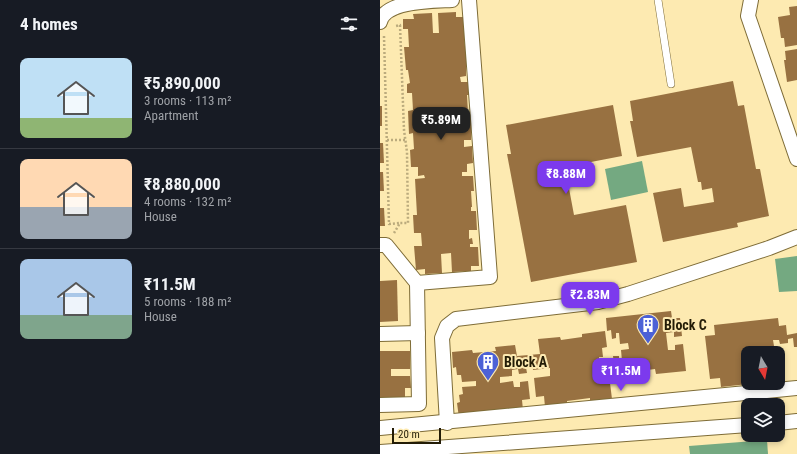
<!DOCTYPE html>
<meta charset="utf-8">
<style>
body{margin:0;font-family:"Roboto Condensed",sans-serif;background:#20242c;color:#f1f3f6;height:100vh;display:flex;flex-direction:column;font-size:15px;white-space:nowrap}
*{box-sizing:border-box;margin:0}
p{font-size:13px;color:#9ea1a6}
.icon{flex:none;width:22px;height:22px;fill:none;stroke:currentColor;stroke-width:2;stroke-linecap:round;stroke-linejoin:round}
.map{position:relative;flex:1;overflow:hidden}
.sheet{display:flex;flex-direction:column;background:#171b24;width:380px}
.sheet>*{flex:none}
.needle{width:26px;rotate:170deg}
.tools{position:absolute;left:361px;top:346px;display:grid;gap:8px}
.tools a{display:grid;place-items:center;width:44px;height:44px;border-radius:8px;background:#171b24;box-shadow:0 2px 6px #0003;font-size:20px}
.scale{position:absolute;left:12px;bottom:10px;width:49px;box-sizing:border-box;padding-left:4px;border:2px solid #231c06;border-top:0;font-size:11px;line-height:14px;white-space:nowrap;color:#231c06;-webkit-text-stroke:3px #fdeab1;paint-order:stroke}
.price{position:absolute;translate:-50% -34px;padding:0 9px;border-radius:8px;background:#7c3aed;color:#fff;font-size:13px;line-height:26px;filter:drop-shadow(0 1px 2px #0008)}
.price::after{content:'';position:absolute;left:50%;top:24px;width:12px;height:9px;margin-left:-6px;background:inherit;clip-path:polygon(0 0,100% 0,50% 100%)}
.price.on{background:#222;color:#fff}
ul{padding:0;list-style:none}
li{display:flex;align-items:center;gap:12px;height:100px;padding:0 20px}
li+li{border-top:1px solid #363941}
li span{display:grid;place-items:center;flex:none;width:112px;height:80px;border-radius:8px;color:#555}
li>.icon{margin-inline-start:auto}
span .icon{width:48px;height:48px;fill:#fffc;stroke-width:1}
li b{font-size:17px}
h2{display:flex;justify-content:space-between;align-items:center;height:48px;padding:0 20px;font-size:17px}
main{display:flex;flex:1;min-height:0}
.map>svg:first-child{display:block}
.water{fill:#74a981}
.building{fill:#987141}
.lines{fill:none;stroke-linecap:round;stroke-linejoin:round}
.service-casing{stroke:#7e6c37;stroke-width:8}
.minor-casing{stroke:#7e6c37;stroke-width:16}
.path{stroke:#bbab7d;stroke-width:2.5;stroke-dasharray:2 2;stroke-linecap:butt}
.service{stroke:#fff;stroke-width:7}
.minor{stroke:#fff;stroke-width:14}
.labels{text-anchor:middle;stroke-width:4;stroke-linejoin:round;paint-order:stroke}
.poi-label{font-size:14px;font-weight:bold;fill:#231c06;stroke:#fdeab1;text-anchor:start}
</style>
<main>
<section class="sheet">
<h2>4 homes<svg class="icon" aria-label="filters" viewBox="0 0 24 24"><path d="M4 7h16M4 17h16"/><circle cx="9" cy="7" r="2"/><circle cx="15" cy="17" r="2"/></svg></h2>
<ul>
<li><span style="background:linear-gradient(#bfe0f5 75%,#8fb573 0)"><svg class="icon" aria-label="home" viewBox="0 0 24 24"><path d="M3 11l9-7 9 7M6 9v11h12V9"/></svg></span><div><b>₹5,890,000</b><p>3 rooms · 113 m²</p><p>Apartment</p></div></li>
<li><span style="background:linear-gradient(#ffd9b3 60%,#9aa5b1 0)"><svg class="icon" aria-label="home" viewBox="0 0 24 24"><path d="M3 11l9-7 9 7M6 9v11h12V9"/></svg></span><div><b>₹8,880,000</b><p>4 rooms · 132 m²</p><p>House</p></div></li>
<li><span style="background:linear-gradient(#a9c7e8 70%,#7fa58c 0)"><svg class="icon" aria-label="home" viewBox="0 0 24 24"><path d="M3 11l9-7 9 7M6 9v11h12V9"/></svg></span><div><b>₹11.5M</b><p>5 rooms · 188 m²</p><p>House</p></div></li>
</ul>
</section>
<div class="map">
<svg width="417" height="454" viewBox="0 0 417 454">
<rect width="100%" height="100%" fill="#fdeab1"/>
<g class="water">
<path d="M 262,161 L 268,192 L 231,200 L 225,169 Z"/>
<path d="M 417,256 L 417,291 L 399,292 L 395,259 Z"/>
<path d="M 387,440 L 388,454 L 310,454 L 309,446 Z"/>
</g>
<g class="building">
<path d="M 417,6 L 417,45 L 405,47 L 404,38 L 401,38 L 398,17 L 410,15 L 409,7 Z"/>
<path d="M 76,12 L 76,17 L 86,17 L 87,30 L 84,30 L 85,47 L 88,47 L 89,66 L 86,66 L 86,76 L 80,77 L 81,82 L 90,82 L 91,95 L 87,95 L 88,113 L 92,113 L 93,131 L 91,132 L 91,140 L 84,140 L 84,147 L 92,146 L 93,163 L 87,164 L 87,172 L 82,172 L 82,176 L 93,176 L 94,191 L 91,191 L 92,207 L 91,207 L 91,211 L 96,211 L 97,230 L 89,230 L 89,239 L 92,238 L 93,244 L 90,244 L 90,247 L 98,247 L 99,266 L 91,266 L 91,271 L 72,272 L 71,253 L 61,254 L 62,273 L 45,274 L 45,269 L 36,270 L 34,246 L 42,246 L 41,233 L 34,233 L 33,215 L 37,215 L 35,179 L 45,178 L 44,175 L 38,176 L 38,167 L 31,167 L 30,150 L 34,149 L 33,133 L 29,134 L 28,111 L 33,110 L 32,93 L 27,93 L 27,84 L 30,83 L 28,70 L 26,70 L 24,47 L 29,47 L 28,29 L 23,29 L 23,19 L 34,19 L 33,14 L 52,13 L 53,33 L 59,33 L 58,13 Z"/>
<path d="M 417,49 L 417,80 L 407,82 L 404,60 L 406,60 L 405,51 Z"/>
<path d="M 353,81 L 358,106 L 364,105 L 376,169 L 380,169 L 389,216 L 357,223 L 358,227 L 283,242 L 273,193 L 301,188 L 304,207 L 334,202 L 332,188 L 322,190 L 321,182 L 318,182 L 311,147 L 257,157 L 250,121 L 253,121 L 250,101 Z"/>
<path d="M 233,105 L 242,156 L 185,167 L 194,215 L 246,205 L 257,262 L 151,282 L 127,154 L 131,154 L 126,125 Z"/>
<rect x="0" y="106" width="2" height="20"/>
<path d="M 0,143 L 3,143 L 4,163 L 0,163 Z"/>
<path d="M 0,172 L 3,172 L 4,191 L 0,191 Z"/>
<path d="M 0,208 L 4,208 L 5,226 L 0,226 Z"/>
<path d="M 17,280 L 18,321 L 0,322 L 0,281 Z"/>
<path d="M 291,311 L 292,318 L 300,318 L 302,336 L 294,337 L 294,332 L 286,333 L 288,350 L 295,350 L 295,345 L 303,344 L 306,371 L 276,374 L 275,369 L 245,373 L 245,378 L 225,380 L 225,383 L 230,383 L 232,399 L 210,402 L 210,398 L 187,401 L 187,404 L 165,407 L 164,396 L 156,397 L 154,378 L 170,376 L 170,368 L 153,370 L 152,361 L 145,362 L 147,373 L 139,374 L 138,369 L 132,370 L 132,376 L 120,377 L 120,383 L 133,381 L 134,387 L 140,387 L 140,382 L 148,381 L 150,399 L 142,400 L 143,410 L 79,418 L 77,403 L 80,402 L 79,395 L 83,394 L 82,387 L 96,386 L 96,381 L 82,382 L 81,375 L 77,375 L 76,367 L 73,368 L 72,352 L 92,350 L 93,353 L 116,351 L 115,347 L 135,345 L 137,356 L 160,354 L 158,339 L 180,337 L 181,340 L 202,337 L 202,334 L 225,331 L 227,347 L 222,348 L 223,357 L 219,357 L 221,377 L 232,375 L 231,365 L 234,365 L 233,356 L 239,356 L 239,361 L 242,361 L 241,350 L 249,349 L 248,343 L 240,344 L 239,333 L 236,333 L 236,338 L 232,339 L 231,330 L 227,331 L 226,318 Z"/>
<path d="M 398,318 L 399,326 L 406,325 L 407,335 L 417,333 L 417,347 L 414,347 L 413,338 L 408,339 L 408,343 L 400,344 L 399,340 L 393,340 L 394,346 L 381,348 L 381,353 L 368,353 L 368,384 L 341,387 L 340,378 L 330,379 L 325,336 L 335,335 L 334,325 Z"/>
<path d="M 0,351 L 30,351 L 30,369 L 11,369 L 11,376 L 30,376 L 31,388 L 25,388 L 25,397 L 0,398 Z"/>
<path d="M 398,361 L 400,367 L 404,367 L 405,379 L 398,380 Z"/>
</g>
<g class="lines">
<g class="service-casing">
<path id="service" d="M 278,0 L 291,84"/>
</g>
<g class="minor-casing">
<g id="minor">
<path d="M 371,0 L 368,16 L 417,159"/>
<path d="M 0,22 C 5,0 55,1 72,0"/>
<path d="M 0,245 L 6,245 L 37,283"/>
<path d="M 0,334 L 38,333"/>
<path d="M 0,405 L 39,404 L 37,283 L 110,277 L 89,0"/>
<path d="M 67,423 L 62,338 L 67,326 L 76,319 L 218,302 L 248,294 L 389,248 L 417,237"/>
<path d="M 398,423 L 417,421"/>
<path d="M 0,428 L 417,388"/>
<path d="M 0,452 L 368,425"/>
</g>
</g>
<g class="path">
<path d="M 4,36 L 9,224 L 20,223"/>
<path d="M 7,140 L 26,140"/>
<path d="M 14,233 L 20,223 L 28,223 L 27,152 L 24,130 L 20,25 L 16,26"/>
</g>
<use href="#service" class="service"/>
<use href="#minor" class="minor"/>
</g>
<defs>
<g id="building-pin" transform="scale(1.15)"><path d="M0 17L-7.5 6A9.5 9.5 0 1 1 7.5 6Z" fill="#4c61d6" stroke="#fdeab1"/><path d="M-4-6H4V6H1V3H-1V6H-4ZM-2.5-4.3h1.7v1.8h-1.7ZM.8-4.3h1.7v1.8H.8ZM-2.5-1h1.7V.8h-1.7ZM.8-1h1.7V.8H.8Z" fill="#fff"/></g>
</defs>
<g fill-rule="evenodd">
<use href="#building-pin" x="268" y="325"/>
<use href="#building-pin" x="108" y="362"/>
</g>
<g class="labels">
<g class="poi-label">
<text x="284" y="330">Block C</text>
<text x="124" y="367">Block A</text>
</g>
</g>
</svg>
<div class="tools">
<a><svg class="needle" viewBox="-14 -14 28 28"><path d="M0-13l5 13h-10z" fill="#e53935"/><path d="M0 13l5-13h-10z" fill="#9ea1a6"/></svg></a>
<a><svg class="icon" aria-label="layers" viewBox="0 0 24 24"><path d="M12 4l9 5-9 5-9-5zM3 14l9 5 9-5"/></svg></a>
</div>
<div class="scale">20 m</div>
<b class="price on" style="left:61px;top:141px">₹5.89M</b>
<b class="price" style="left:186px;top:195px">₹8.88M</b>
<b class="price" style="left:210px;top:316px">₹2.83M</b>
<b class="price" style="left:241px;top:392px">₹11.5M</b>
</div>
</main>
